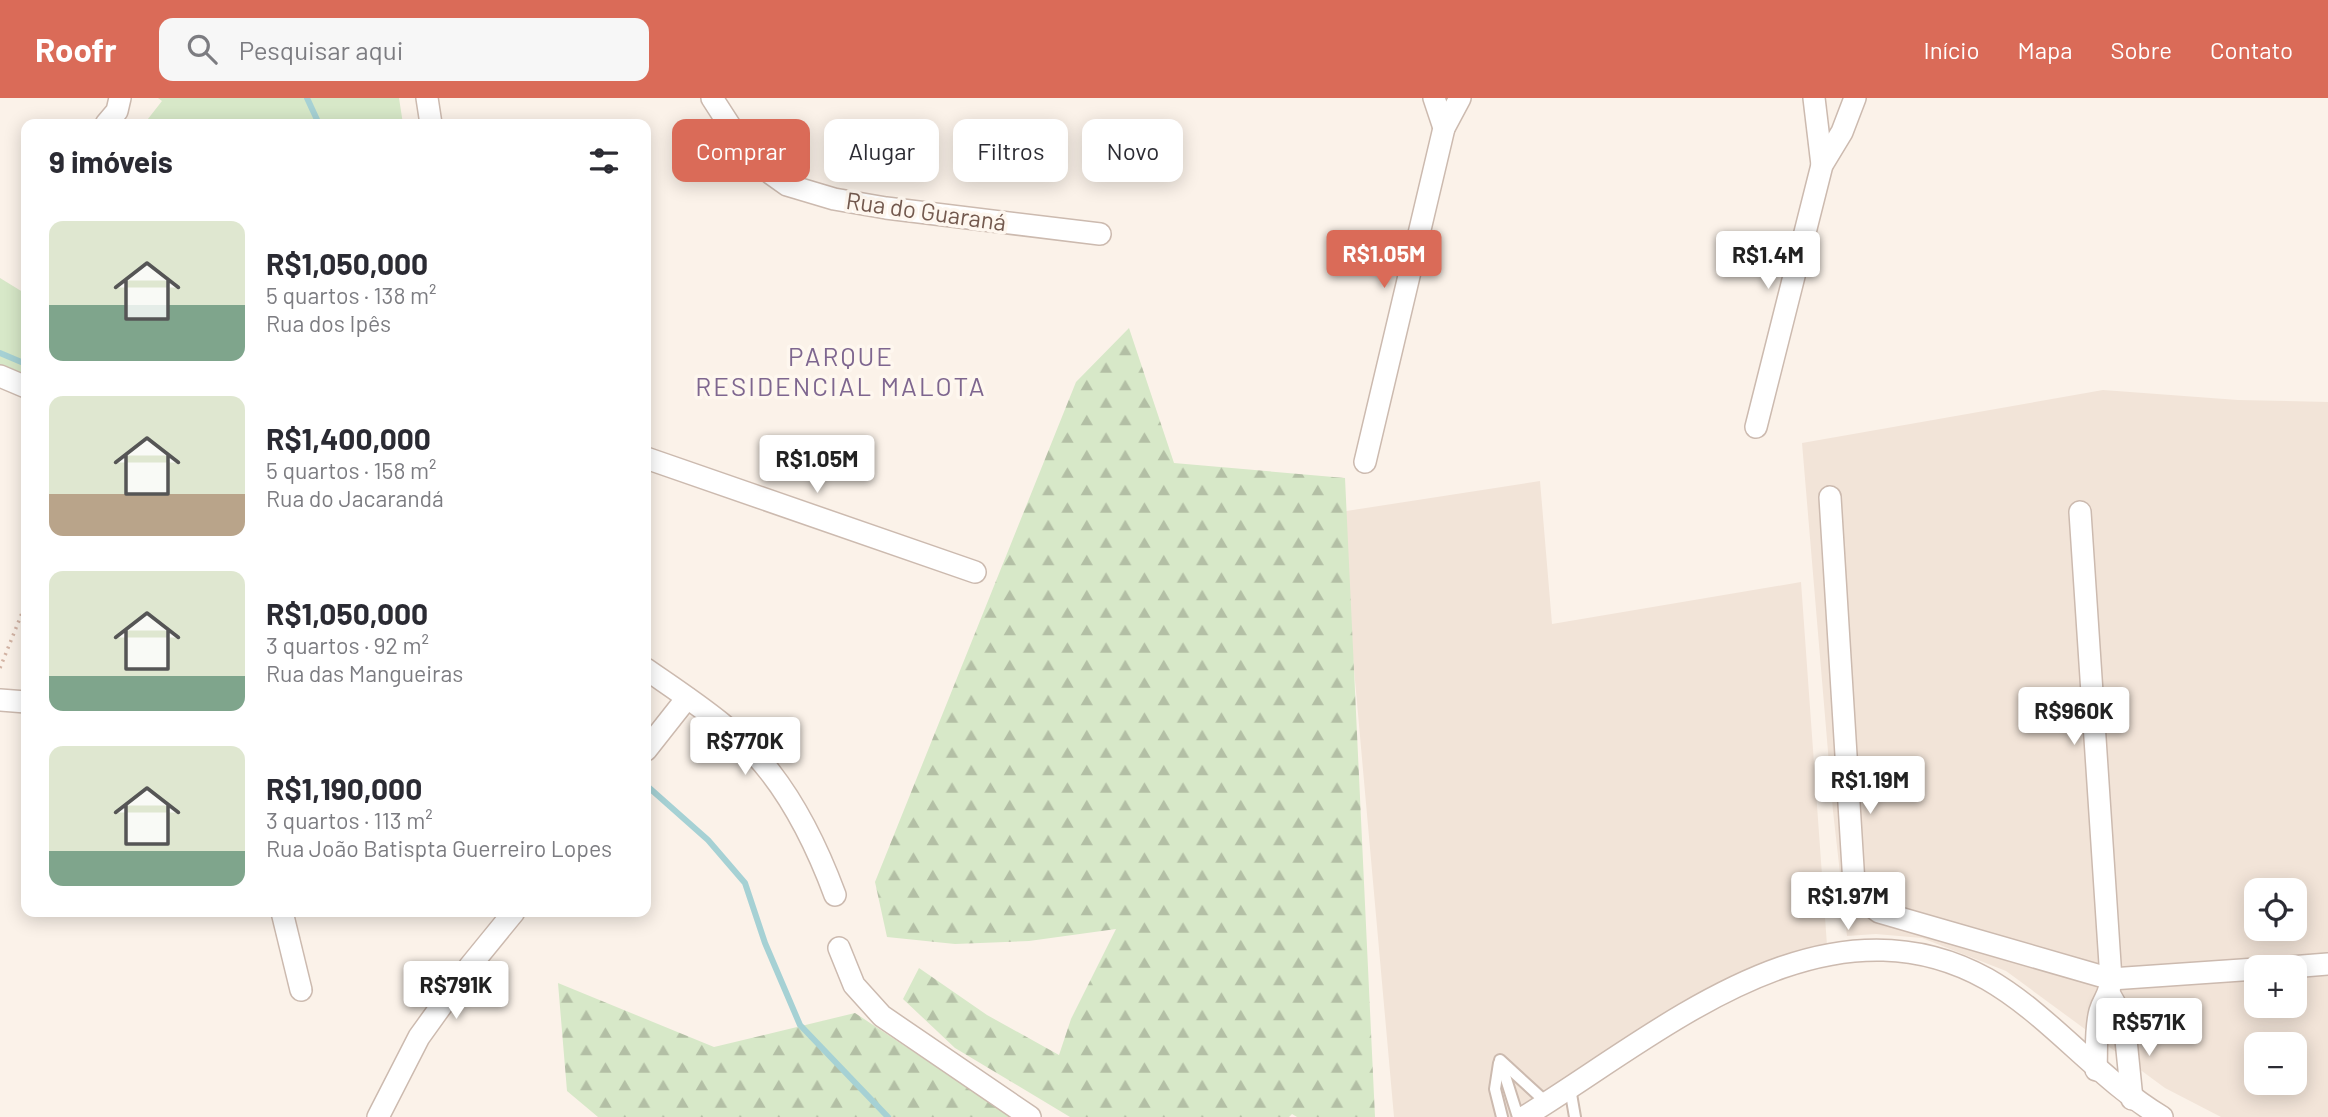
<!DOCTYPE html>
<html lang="pt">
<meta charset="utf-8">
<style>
body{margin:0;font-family:Barlow,sans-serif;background:#f7f7f7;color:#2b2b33;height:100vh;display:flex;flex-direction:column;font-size:26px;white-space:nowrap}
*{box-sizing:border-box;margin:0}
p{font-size:23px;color:#7c7c81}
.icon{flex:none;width:38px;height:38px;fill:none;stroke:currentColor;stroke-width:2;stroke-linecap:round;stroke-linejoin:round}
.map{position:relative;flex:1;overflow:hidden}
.details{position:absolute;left:21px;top:21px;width:630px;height:798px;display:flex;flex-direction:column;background:#fff;border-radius:14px;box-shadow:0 4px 18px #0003}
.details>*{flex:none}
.top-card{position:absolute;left:672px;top:21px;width:665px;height:63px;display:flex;gap:14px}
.tools{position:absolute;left:2244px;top:780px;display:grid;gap:14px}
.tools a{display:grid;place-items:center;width:63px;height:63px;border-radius:14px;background:#fff;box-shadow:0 4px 18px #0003;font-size:35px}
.price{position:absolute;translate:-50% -60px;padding:0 16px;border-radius:7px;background:#fff;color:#222;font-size:23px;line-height:46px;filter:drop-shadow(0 2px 4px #0008)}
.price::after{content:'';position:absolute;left:50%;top:42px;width:21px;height:16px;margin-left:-10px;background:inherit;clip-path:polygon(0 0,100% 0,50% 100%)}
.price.active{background:#da6b58;color:#fff}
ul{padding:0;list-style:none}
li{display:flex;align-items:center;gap:21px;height:175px;padding:0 28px}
li span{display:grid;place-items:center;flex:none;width:196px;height:140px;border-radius:14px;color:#555}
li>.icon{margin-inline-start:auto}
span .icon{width:84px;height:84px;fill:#fffc;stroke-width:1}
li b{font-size:30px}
h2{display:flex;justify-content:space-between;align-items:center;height:84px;padding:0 28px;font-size:30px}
.chip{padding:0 24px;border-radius:14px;background:#fff;box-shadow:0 4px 18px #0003;font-size:24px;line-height:63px}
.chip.active{background:#da6b58;color:#fff}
header{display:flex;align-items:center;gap:42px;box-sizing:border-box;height:98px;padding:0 35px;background:#da6b58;color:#fff}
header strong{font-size:33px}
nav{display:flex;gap:38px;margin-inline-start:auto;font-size:24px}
.search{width:490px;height:63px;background:#f7f7f7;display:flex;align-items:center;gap:18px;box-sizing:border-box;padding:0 24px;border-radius:14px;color:#7c7c81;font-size:26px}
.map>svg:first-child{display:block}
.residential{fill:#f2e4d8;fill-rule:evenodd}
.forest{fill:url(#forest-firs)}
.park{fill:#d7e8c8}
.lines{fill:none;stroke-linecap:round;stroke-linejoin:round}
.stream{stroke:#a6d1d4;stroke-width:6}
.service-casing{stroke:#ccbaaf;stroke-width:14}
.minor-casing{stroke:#ccbaaf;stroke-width:24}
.path{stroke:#d3b4a5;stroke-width:3.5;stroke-dasharray:2 5;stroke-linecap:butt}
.service{stroke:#fff;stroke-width:10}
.minor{stroke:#fff;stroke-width:21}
.labels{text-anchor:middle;stroke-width:7;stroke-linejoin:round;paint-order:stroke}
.street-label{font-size:24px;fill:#73594e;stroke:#fef7ef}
.neighbourhood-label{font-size:26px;letter-spacing:2px;fill:#7e668f;stroke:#fef7ef}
</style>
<header>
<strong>Roofr</strong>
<div class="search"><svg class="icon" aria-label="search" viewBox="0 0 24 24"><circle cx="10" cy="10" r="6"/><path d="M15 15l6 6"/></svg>Pesquisar aqui</div>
<nav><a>Início</a><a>Mapa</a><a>Sobre</a><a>Contato</a></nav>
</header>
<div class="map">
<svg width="2328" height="1019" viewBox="0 0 2328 1019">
<defs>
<pattern id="forest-firs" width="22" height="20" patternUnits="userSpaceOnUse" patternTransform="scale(1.75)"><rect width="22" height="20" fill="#d7e8c8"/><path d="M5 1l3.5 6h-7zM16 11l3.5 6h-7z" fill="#b3bfa5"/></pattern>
</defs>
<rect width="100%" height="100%" fill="#fbf2e9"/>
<g class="residential">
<path d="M 2103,292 L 2238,302 L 2328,304 L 2328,1019 L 2221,1019 L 2165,990 L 2006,873 L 1922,840 L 1876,836 L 1847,838 L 1833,713 L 1802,345 ZM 2256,793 L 2294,793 L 2294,831 L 2256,831 ZM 2256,870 L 2294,870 L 2294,908 L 2256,908 ZM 2256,947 L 2294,947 L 2294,985 L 2256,985 Z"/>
<path d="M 1540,383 L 1552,526 L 1801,484 L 1827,847 L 1691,907 L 1513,1019 L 1394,1019 L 1340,414 Z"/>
</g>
<g class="forest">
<path d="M 1129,230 L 1174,365 L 1345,380 L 1375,1019 L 1297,1019 L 1292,1016 L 1289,1019 L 1070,1019 L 955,950 L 903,901 L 919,870 L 987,917 L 1059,957 L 1071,921 L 1116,831 L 1029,843 L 955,846 L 887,839 L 875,784 L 1076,284 Z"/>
<path d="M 558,885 L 714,949 L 855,915 L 1012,1019 L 598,1019 L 567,993 Z"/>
</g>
<g class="park">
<path d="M 158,0 L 399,0 L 403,26 L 144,26 L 162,3 Z"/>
<path d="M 0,180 L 26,196 L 26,278 L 0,268 Z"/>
</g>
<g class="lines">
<g class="stream">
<path d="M 307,0 L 319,26"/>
<path d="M 0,255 L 26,266"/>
<path d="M 646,687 L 708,742 L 745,785 L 765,845 L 800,927 L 888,1019"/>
</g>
<g class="service-casing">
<g id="service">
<path d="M 1500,962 L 1547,1005"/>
<path d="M 1499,965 L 1495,991 L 1502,1019"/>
<path d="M 1501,965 L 1518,1019"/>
<path d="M 1570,990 L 1575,1019"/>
</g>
</g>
<g class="minor-casing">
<g id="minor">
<path d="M 427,0 L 431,26"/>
<path d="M 712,0 L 752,62 L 787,87 L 834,101 L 886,110 L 1100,136"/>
<path d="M 1434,0 L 1444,30"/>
<path d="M 1814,0 L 1822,67"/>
<path d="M 106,26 L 117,13 L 120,0"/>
<path d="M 0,278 L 26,289"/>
<path d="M 1756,329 L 1822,67 L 1842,34 L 1855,0"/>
<path d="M 646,360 L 975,474"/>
<path d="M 1365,364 L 1444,30 L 1460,0"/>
<path d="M 1830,399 L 1854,786 L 1862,801 L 1879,814 L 2111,881 L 2256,871"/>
<path d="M 2080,414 L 2111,881 C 2110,897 2104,900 2100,913 C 2095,931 2097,953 2096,972"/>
<path d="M 646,571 C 689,601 737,631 770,674 C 798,710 819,754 835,797"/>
<path d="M 0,602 L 26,604"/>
<path d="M 646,652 L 687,600"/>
<path d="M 282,814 L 301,892"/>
<path d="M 839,850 L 854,887 L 882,918 L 1030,1019"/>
<path d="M 2278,870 L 2328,866"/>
<path d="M 2110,897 L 2124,922 L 2132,1001"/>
<path d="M 378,1019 L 419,939 L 470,868 L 514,814"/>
<path d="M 1524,1019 C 1657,938 1821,789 1987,881 C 2050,917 2097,980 2162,1019"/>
</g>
</g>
<path class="path" d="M 0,570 L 26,505"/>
<use href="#service" class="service"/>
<use href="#minor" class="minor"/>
</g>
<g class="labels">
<g class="street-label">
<text transform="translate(926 114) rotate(8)" y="8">Rua do Guaraná</text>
</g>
<g class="neighbourhood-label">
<text x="841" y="268">PARQUE<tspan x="841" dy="30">RESIDENCIAL MALOTA</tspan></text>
</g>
</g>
</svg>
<div class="tools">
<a><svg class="icon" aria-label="locate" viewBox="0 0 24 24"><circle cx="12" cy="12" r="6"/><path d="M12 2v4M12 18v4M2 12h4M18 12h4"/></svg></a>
<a>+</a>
<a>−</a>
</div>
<b class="price active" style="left:1384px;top:192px">R$1.05M</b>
<b class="price" style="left:1768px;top:193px">R$1.4M</b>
<b class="price" style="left:817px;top:397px">R$1.05M</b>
<b class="price" style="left:2074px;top:649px">R$960K</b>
<b class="price" style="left:745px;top:679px">R$770K</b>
<b class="price" style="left:1870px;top:718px">R$1.19M</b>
<b class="price" style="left:1848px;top:834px">R$1.97M</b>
<b class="price" style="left:456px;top:923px">R$791K</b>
<b class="price" style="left:2149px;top:960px">R$571K</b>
<div class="top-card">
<a class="chip active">Comprar</a>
<a class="chip">Alugar</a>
<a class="chip">Filtros</a>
<a class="chip">Novo</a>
</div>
<section class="details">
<h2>9 imóveis<svg class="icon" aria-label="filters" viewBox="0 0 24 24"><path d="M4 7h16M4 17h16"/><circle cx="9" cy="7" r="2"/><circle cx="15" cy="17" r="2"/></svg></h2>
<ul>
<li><span style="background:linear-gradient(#dfe7d0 60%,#7fa58c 0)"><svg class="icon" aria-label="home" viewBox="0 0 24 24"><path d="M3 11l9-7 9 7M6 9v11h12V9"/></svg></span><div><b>R$1,050,000</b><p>5 quartos · 138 m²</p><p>Rua dos Ipês</p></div></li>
<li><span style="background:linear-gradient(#dfe7d0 70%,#b9a48a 0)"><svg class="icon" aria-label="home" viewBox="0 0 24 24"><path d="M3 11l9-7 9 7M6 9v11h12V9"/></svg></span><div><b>R$1,400,000</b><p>5 quartos · 158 m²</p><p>Rua do Jacarandá</p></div></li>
<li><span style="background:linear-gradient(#dfe7d0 75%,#7fa58c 0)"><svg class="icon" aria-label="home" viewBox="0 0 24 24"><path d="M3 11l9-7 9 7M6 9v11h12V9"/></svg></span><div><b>R$1,050,000</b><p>3 quartos · 92 m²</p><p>Rua das Mangueiras</p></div></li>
<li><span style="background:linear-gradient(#dfe7d0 75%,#7fa58c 0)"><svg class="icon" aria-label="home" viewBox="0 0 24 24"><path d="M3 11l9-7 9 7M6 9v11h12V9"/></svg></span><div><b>R$1,190,000</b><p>3 quartos · 113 m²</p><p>Rua João Batispta Guerreiro Lopes</p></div></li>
</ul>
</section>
</div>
